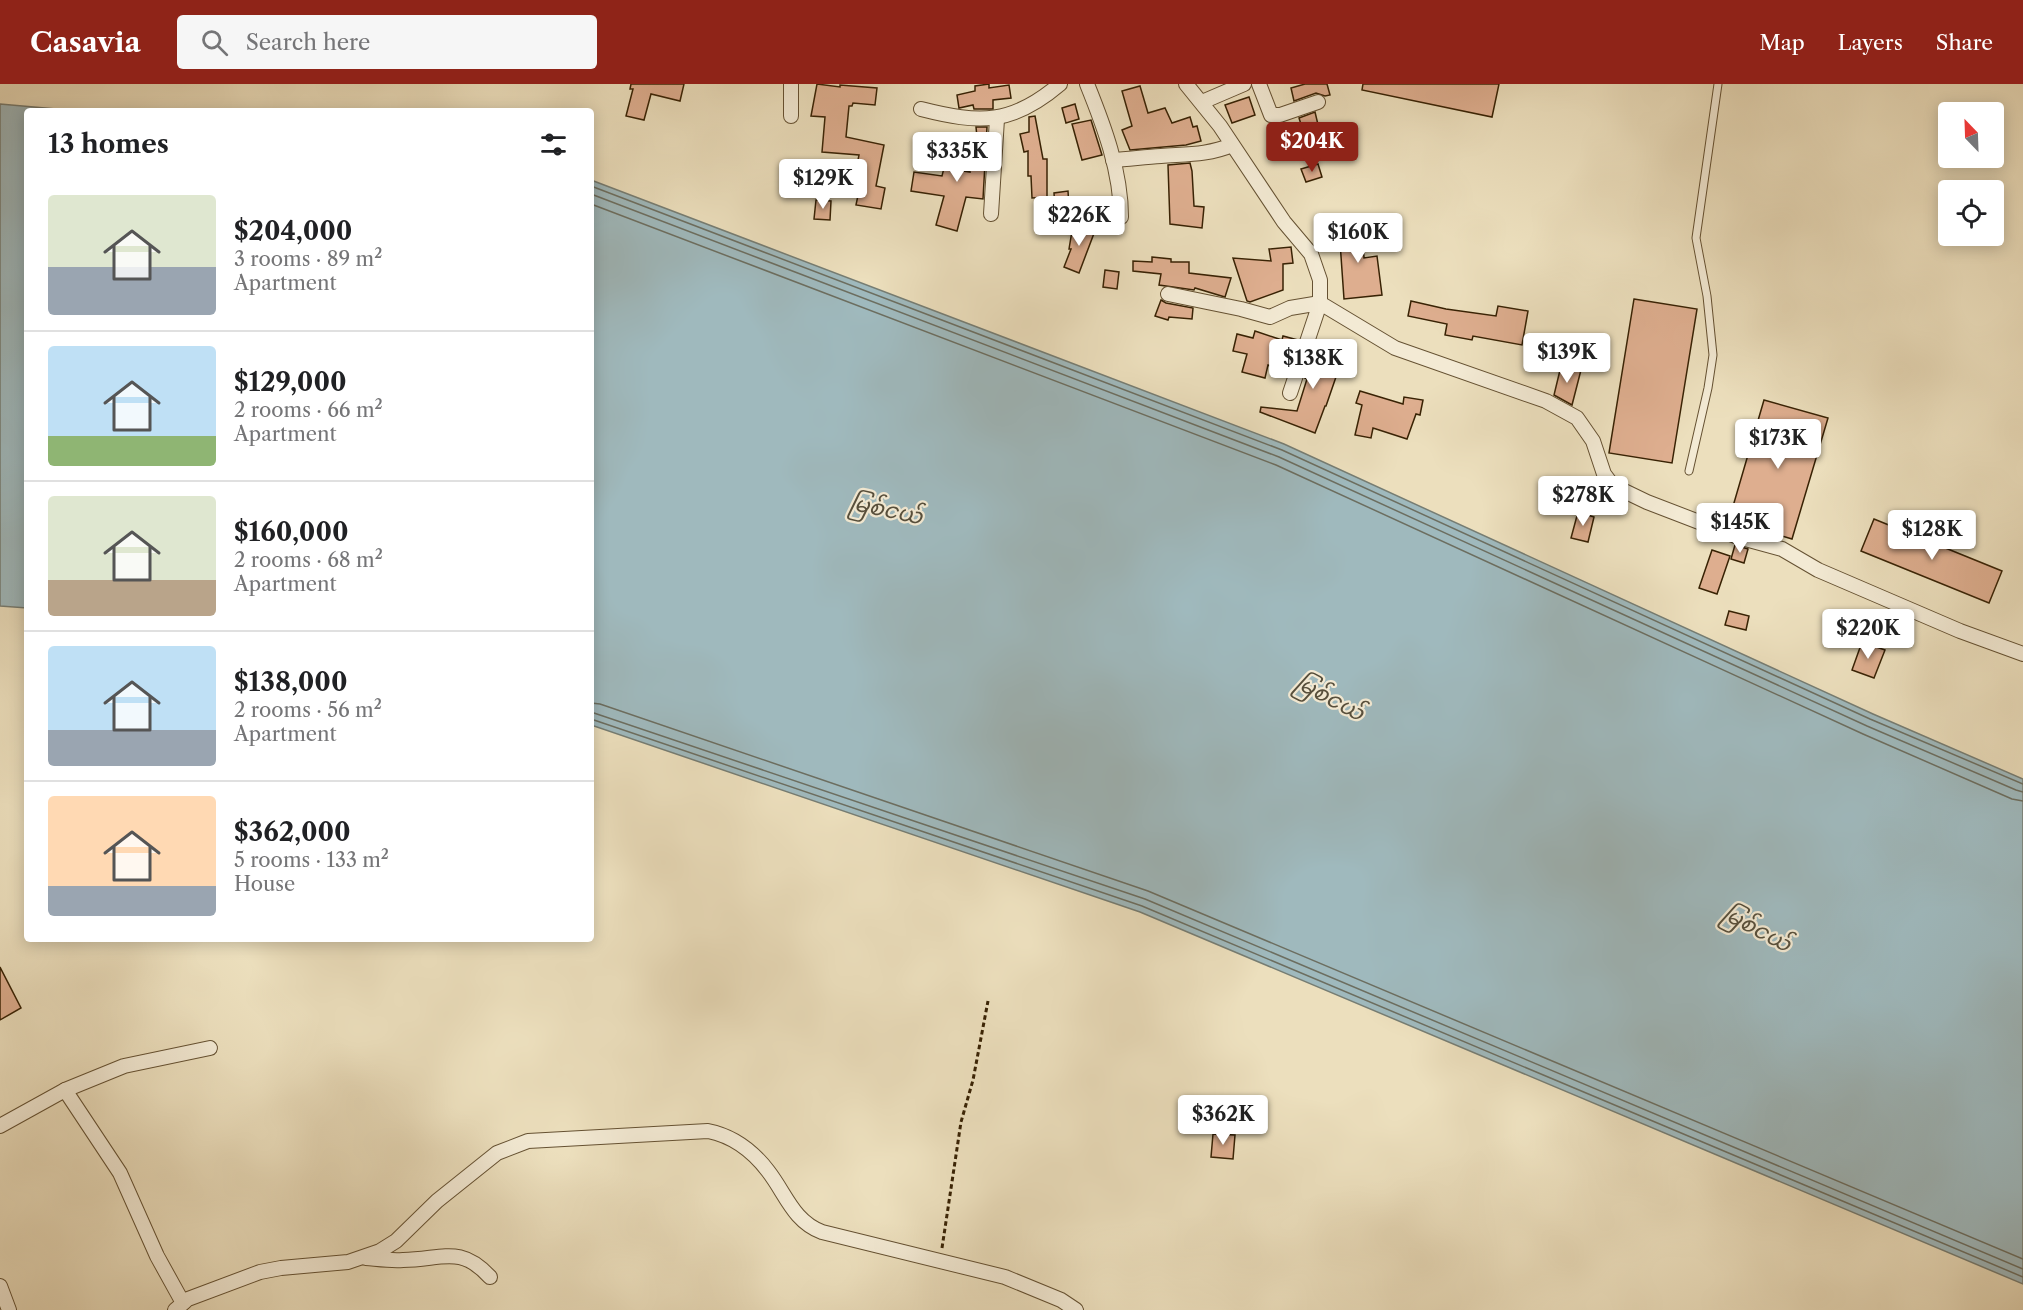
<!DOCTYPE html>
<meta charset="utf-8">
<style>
body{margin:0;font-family:"Libre Caslon Text","Noto Sans Myanmar",serif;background:#f6f6f6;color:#202124;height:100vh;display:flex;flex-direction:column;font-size:22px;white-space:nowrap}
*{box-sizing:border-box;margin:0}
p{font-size:20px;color:#757577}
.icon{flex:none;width:33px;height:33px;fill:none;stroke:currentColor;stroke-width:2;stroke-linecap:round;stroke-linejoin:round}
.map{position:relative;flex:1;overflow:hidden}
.details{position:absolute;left:24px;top:24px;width:570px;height:834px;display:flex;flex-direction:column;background:#fff;border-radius:6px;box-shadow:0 3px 15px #0003}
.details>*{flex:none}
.needle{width:39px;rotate:337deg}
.fabs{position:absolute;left:1938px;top:18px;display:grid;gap:12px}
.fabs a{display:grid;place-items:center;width:66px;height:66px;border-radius:6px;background:#fff;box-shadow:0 3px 15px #0003;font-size:30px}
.price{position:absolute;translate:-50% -51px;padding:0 14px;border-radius:6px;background:#fff;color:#222;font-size:20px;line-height:39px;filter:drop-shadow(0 2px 3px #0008)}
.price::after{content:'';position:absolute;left:50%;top:36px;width:18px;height:14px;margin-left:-9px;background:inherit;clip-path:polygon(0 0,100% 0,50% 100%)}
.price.active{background:#8f2418;color:#fff}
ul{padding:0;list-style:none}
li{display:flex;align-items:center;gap:18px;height:150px;padding:0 24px}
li+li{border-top:2px solid #e0e0e0}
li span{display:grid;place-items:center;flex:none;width:168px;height:120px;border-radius:6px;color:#555}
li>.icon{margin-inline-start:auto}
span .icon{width:72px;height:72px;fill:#fffc;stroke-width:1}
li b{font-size:26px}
h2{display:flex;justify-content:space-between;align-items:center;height:72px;padding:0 24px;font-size:26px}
header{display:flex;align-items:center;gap:36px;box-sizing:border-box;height:84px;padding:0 30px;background:#8f2418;color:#fff}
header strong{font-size:28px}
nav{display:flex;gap:33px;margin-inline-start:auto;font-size:21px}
.search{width:420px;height:54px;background:#f6f6f6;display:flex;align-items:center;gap:15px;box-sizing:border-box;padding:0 21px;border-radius:6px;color:#757577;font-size:22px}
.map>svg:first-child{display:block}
.water{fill:#9fb9bd;stroke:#767d73;stroke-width:1.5}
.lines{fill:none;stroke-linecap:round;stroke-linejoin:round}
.shore{stroke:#6c6e60;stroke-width:1.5}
.building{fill:#deae8f;stroke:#382204;stroke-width:1.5}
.lane-casing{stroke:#655132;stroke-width:9}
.street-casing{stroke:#655132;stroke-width:16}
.path{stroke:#382204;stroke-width:3;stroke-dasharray:4.5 3;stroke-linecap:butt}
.lane{stroke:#f3ead4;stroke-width:7}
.street{stroke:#f3ead4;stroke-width:14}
.labels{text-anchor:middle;stroke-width:4.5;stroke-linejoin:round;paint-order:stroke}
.water-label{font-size:22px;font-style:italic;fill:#574f3c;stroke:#f3ead4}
</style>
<header>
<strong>Casavia</strong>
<div class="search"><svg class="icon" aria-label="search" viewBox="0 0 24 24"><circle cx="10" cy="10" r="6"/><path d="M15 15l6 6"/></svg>Search here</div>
<nav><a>Map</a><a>Layers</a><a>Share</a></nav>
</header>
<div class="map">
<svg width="2023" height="1226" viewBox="0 0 2023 1226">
<rect width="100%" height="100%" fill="#ecdfbd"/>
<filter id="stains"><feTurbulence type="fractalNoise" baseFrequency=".00333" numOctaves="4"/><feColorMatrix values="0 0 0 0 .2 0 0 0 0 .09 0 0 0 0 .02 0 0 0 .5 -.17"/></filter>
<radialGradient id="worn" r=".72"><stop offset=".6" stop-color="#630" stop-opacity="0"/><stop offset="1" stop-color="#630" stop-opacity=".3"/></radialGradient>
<g class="water">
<path d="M 0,20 L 79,27 L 27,27 L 27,524 L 0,522 Z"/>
<path d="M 591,96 L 1284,360 L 1873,630 L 2023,695 L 2023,1200 L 1140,828 L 591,641 Z"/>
</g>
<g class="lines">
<g class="shore">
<path d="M 591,102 L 1282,366 L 1870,635 L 2023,700"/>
<path d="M 591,110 L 1279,373 L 1867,642 L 2016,706 L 2023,708"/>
<path d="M 591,120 L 1276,381 L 1863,650 L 2012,715 L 2023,717"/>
<path d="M 591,619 L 600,620 L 1148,807 L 2023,1175"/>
<path d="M 591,628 L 1145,815 L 2023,1185"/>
<path d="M 591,635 L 1142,822 L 2023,1193"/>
</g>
</g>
<g class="building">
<path d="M 631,0 L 684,0 L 680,17 L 651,10 L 644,36 L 626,32 L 633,5 L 630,5 Z"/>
<path d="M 817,0 L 840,3 L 840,1 L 877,4 L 875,21 L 853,19 L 852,22 L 849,22 L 846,53 L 884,61 L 876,102 L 885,104 L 881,125 L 856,121 L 865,78 L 858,76 L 859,71 L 822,68 L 825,33 L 811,32 Z"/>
<path d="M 989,0 L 989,4 L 1009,1 L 1011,14 L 993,16 L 993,25 L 974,25 L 973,21 L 959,24 L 957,11 L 975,7 L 975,2 Z"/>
<path d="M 1305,0 L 1327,0 L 1330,11 L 1325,12 L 1316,9 L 1294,17 L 1291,4 Z"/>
<path d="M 1363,0 L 1499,0 L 1492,33 L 1362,6 Z"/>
<path d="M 1140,2 L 1148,29 L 1165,24 L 1172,39 L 1190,33 L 1193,43 L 1197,42 L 1201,57 L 1186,61 L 1130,66 L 1122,46 L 1132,42 L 1122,7 Z"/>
<path d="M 1249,13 L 1255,31 L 1232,39 L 1225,21 Z"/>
<path d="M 1075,20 L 1079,35 L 1066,39 L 1062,24 Z"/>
<path d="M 1315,28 L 1320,49 L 1305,53 L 1299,34 Z"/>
<path d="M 1035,32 L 1043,75 L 1047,75 L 1047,113 L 1032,114 L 1031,92 L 1028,92 L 1028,67 L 1024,68 L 1020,50 L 1029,48 L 1029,33 Z"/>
<path d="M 1091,36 L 1102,71 L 1082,76 L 1072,40 Z"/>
<path d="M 976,43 L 987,43 L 983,115 L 966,113 L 957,147 L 936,141 L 944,112 L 911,107 L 914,88 L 942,92 L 944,84 L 970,88 L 967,54 L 977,53 Z"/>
<path d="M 1190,79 L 1192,87 L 1194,122 L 1204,123 L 1202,144 L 1170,140 L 1168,81 Z"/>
<path d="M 1318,80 L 1322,93 L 1306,98 L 1301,85 Z"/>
<path d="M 1068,107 L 1069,123 L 1055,124 L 1054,109 Z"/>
<path d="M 816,116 L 831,117 L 830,136 L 814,135 Z"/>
<path d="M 1355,132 L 1362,143 L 1364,174 L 1377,172 L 1382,211 L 1344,215 L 1340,158 L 1347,157 L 1338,142 Z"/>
<path d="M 1073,141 L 1096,144 L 1079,189 L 1064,183 L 1071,165 L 1069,165 Z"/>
<path d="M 1291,163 L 1293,179 L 1283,180 L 1283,206 L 1250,218 L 1247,217 L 1233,174 L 1271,177 L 1269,165 Z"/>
<path d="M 1152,173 L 1171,175 L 1171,178 L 1189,178 L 1189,189 L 1231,194 L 1225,213 L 1195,204 L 1194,206 L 1159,201 L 1161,190 L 1133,187 L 1133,177 L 1152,178 Z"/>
<path d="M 1105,186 L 1119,188 L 1117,205 L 1103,203 Z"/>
<path d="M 1634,215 L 1697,225 L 1672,379 L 1609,369 Z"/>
<path d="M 1161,216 L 1166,219 L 1193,224 L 1192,235 L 1169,233 L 1168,236 L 1155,232 Z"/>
<path d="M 1411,217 L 1446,225 L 1496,232 L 1498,222 L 1528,227 L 1522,261 L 1473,252 L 1472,256 L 1445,251 L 1447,240 L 1408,232 Z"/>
<path d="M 1255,247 L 1282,256 L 1283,252 L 1298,256 L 1288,288 L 1268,281 L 1265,294 L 1242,288 L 1247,270 L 1233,267 L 1237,250 L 1253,254 Z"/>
<path d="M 1321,259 L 1342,265 L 1337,290 L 1326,322 L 1325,322 L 1315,349 L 1260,328 L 1261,323 L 1297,327 L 1307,295 L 1305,294 L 1316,261 L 1320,262 Z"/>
<path d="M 1561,282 L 1581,286 L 1572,321 L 1554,311 Z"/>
<path d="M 1360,307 L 1403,320 L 1404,313 L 1423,316 L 1420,331 L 1416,330 L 1407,355 L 1373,344 L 1371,354 L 1355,351 L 1362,321 L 1356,319 Z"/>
<path d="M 1764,316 L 1828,334 L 1792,455 L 1755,444 L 1754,448 L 1741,444 L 1742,440 L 1729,436 Z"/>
<path d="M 1578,428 L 1594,433 L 1588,458 L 1571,454 Z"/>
<path d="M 1874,435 L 2002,487 L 1989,519 L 1861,467 Z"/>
<path d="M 1735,461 L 1748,465 L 1744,479 L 1731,475 Z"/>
<path d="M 1712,466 L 1730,472 L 1717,510 L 1699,504 Z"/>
<path d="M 1729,527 L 1749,532 L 1746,546 L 1725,541 Z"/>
<path d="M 1862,558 L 1885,566 L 1874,594 L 1852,586 Z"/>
<path d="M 0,883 L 21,924 L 0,936 Z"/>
<path d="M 1213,1050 L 1235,1051 L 1233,1075 L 1211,1073 Z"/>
</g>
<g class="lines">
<g class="lane-casing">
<path id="lane" d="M 1689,387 L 1708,304 L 1713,271 L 1707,212 L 1696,154 L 1718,0"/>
</g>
<g class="street-casing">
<g id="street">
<path d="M 1087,0 C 1104,42 1121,87 1121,133"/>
<path d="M 1186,0 L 1220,42 L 1284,138 L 1311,170 L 1320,196 L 1320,219 L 1395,264 L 1546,317 L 1577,334 L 1593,357 L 1604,390 L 1610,398 L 1620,405 L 1647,418 L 1738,453 L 1782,465 L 1818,486 L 1960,547 L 2023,570"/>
<path d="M 1259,0 L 1271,31 L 1280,31 L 1318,18"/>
<path d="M 1202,18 L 1244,0"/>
<path d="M 921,25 C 980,40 1012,41 1060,0"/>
<path d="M 791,32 L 791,0"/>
<path d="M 1113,76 C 1129,75 1145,73 1161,72 C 1187,70 1208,71 1232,61"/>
<path d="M 991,130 L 997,35"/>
<path d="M 1168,210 L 1241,225 L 1270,233 L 1290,224 L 1320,219 L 1290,309"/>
<path d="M 65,1006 L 124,982 L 210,964"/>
<path d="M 0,1042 L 65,1006 L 120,1089 L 157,1172 L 183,1219"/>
<path d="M 366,1174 C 378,1175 391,1177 403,1176 C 441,1176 460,1160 490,1193"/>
<path d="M 0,1202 L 9,1226"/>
<path d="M 175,1226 L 188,1215 L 260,1188 L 281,1184 L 348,1178 L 380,1167 L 396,1157 L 437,1117 L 497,1069 L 528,1057 L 708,1047 C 733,1052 752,1066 768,1087 C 786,1110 793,1137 822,1148 L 1005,1193 L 1061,1216 L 1076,1226"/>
</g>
</g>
<path class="path" d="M 942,1164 L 961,1038 L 973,996 L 988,917"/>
<use href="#lane" class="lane"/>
<use href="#street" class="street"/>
</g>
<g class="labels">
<g class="water-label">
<text transform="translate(886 425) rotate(12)" y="8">မြစ်ငယ်</text>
<text transform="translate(1330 613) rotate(28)" y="8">မြစ်ငယ်</text>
<text transform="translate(1757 844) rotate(28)" y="8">မြစ်ငယ်</text>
</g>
</g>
<rect width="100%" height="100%" filter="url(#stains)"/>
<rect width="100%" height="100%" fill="url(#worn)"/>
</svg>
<div class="fabs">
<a><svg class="needle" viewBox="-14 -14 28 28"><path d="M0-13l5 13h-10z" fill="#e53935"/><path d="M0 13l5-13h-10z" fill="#757577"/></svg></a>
<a><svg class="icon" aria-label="locate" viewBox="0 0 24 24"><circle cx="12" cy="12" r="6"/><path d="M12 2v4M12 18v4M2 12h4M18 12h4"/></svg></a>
</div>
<b class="price active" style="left:1312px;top:89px">$204K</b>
<b class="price" style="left:957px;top:99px">$335K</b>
<b class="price" style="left:823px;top:126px">$129K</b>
<b class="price" style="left:1079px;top:163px">$226K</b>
<b class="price" style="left:1358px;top:180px">$160K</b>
<b class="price" style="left:1567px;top:300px">$139K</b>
<b class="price" style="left:1313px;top:306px">$138K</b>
<b class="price" style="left:1778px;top:386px">$173K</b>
<b class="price" style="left:1583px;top:443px">$278K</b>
<b class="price" style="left:1740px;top:470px">$145K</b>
<b class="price" style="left:1932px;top:477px">$128K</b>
<b class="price" style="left:1868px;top:576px">$220K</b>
<b class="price" style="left:1223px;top:1062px">$362K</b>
<section class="details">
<h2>13 homes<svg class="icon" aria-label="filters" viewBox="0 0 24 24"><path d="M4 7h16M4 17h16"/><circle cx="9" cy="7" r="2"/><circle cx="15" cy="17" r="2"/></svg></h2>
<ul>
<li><span style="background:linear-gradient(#dfe7d0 60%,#9aa5b1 0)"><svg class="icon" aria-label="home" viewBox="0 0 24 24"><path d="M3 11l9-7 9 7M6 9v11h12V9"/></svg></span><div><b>$204,000</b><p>3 rooms · 89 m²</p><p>Apartment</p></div></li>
<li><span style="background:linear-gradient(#bfe0f5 75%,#8fb573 0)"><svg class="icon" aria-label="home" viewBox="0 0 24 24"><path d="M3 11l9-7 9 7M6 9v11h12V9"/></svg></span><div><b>$129,000</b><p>2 rooms · 66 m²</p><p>Apartment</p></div></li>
<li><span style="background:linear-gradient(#dfe7d0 70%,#b9a48a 0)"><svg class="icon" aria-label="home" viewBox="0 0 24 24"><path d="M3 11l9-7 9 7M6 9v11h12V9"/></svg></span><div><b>$160,000</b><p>2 rooms · 68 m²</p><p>Apartment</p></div></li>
<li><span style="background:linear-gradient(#bfe0f5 70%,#9aa5b1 0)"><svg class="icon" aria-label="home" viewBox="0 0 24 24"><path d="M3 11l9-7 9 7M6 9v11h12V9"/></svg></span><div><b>$138,000</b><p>2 rooms · 56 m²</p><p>Apartment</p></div></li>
<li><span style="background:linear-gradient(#ffd9b3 75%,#9aa5b1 0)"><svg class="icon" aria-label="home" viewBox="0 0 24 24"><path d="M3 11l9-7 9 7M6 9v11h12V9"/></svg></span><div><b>$362,000</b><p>5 rooms · 133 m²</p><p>House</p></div></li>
</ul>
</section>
</div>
